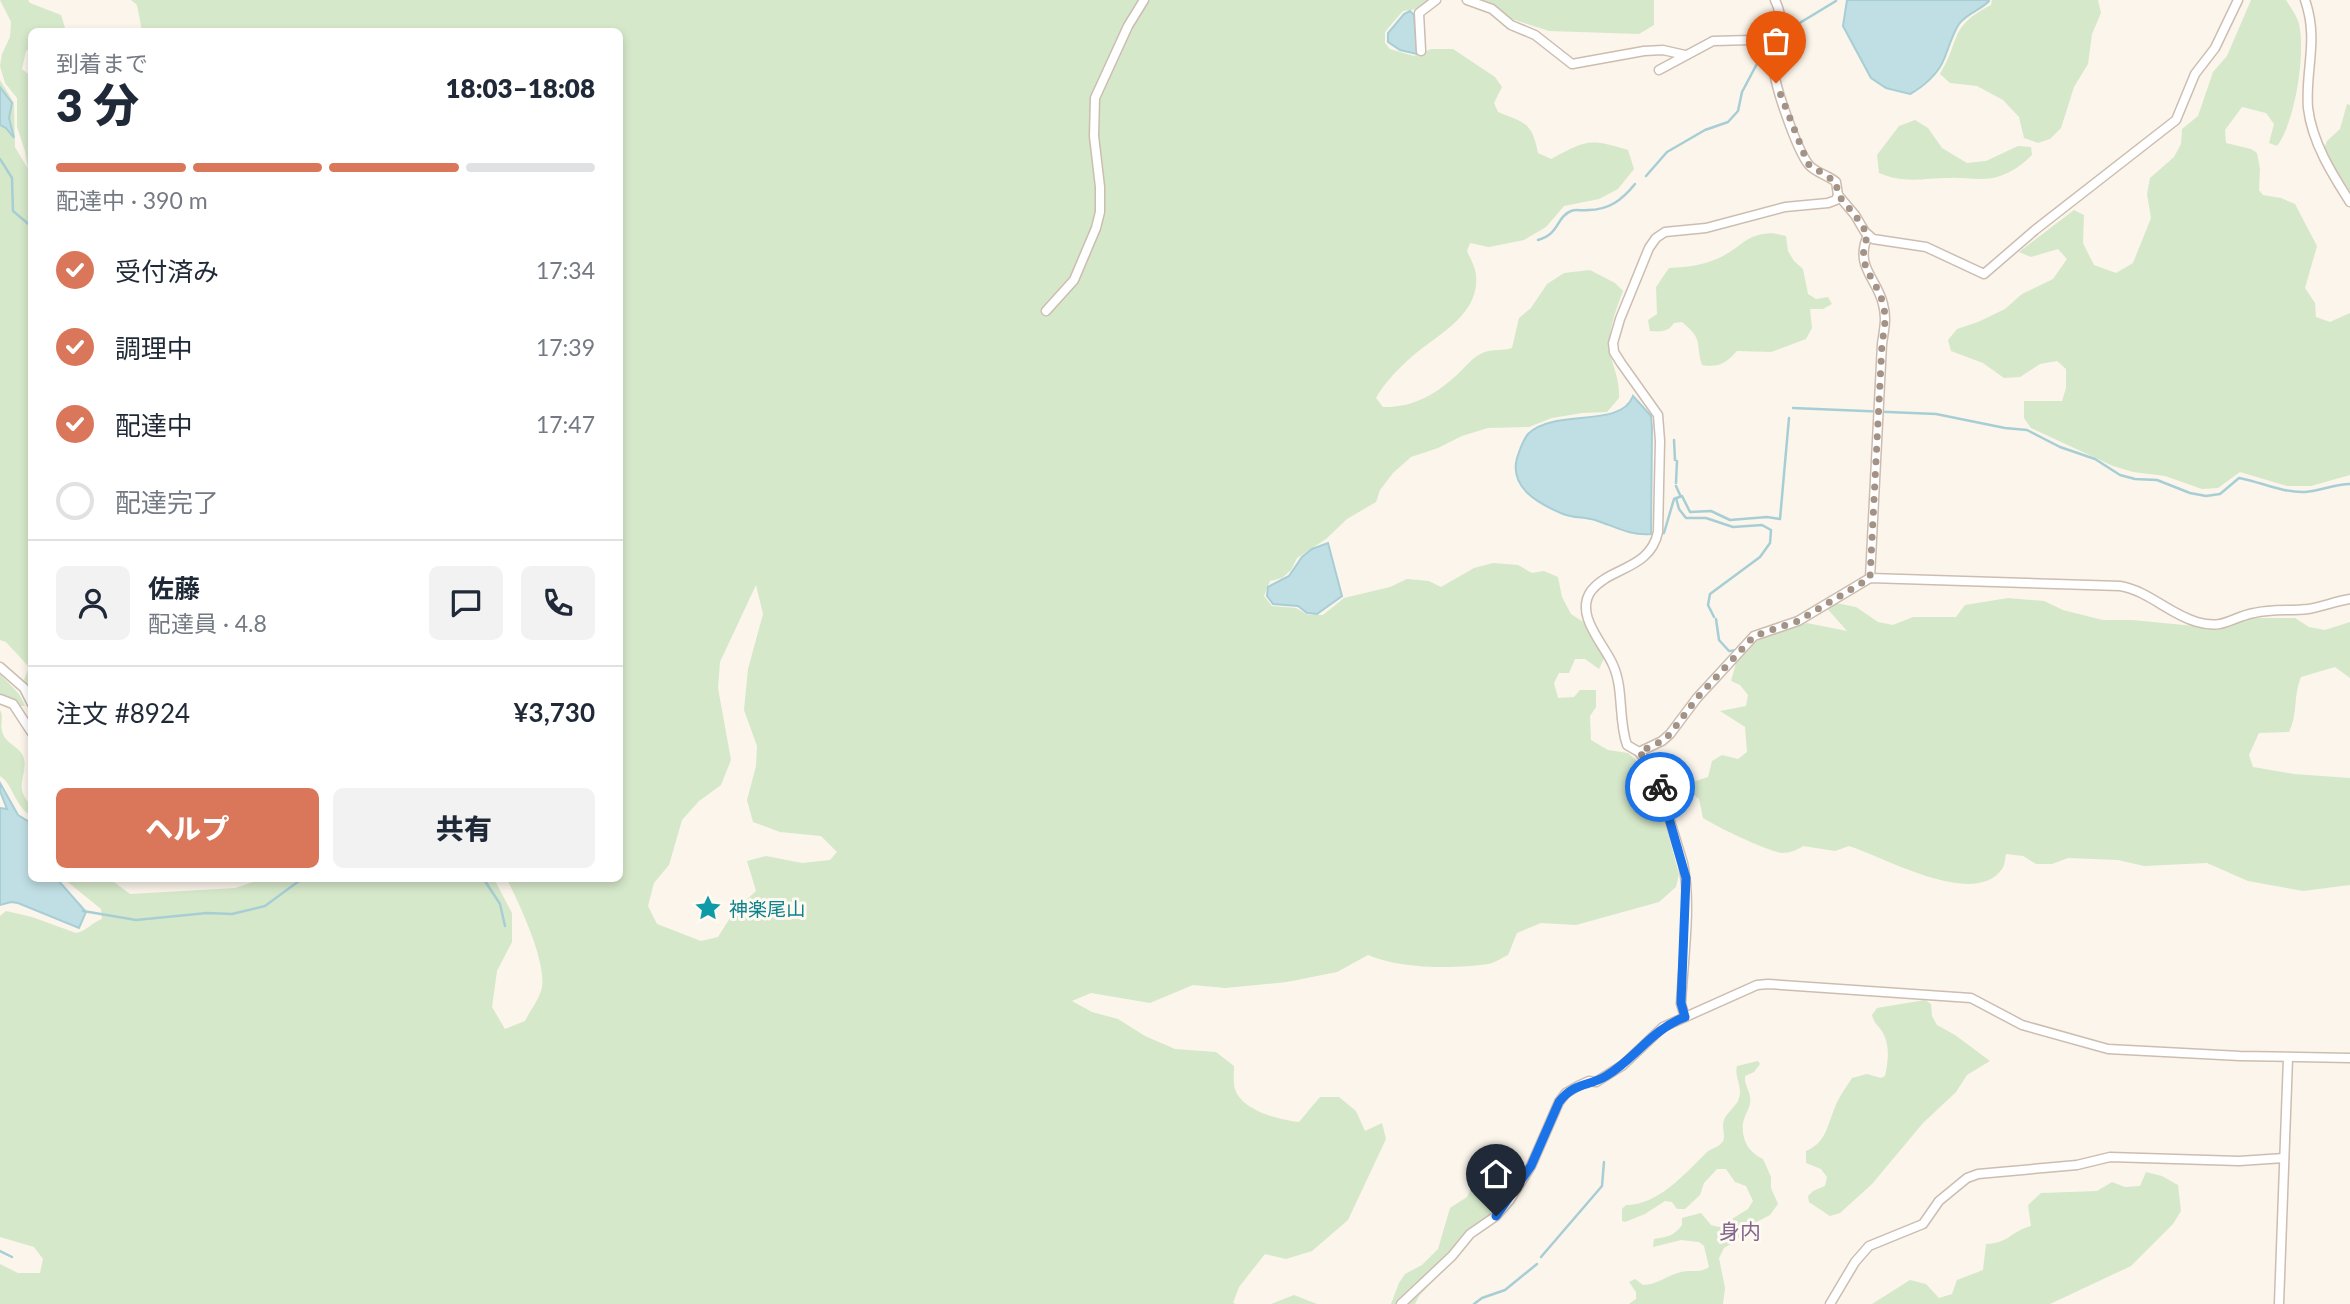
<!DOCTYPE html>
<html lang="ja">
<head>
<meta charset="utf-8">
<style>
  body { margin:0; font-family:Lato,"Noto Sans JP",sans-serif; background:#f2f2f3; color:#1f2937; height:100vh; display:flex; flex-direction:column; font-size:26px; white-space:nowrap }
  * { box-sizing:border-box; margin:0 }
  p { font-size:23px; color:#747a83 }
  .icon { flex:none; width:38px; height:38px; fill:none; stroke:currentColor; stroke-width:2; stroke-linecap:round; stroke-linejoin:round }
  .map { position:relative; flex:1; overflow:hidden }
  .drawer { position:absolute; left:28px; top:28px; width:595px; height:854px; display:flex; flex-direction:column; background:#fff; border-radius:10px; box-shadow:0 4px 10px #0003 }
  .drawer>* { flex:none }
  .pin { position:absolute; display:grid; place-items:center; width:60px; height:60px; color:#fff; margin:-72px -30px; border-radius:50% 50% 50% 0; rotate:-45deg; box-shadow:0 0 7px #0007 }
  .pin .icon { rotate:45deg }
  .courier { position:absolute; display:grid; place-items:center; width:70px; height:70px; margin:-35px; border:5px solid #1a73e8; border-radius:50%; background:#fff; color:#222; box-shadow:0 2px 9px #0007 }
  .headline em { font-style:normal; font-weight:800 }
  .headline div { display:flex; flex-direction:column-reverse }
  .headline { display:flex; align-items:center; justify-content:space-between; height:119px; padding:0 28px }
  h1 { font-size:46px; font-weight:800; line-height:52px }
  .bar { display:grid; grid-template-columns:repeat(4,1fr); gap:10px 7px; align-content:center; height:84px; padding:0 28px }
  .bar i { height:9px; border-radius:5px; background:#e0e1e3 }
  .bar .selected { background:#da775b }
  .bar p { grid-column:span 4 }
  .line { display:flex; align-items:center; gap:18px; padding:0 28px; border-top:2px solid #e0e1e3 }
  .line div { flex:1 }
  .round { display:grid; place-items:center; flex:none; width:74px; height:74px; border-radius:10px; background:#f2f2f3 }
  ol { padding:0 28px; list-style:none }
  li { display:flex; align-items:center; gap:21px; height:77px }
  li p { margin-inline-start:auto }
  li .icon { padding:7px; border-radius:50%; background:#da775b; color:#fff; stroke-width:4 }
  li:last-child { color:#747a83 }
  li i { width:38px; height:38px; border:4px solid #e0e1e3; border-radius:50% }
  .cta { display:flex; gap:14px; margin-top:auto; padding:14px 28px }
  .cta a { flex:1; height:80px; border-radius:10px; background:#da775b; color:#fff; font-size:28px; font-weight:800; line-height:80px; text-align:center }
  .cta a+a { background:#f2f2f3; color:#1f2937 }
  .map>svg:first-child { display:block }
</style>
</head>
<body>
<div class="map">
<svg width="2350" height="1304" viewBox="0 0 2350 1304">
  <rect width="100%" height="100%" fill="#fbf5eb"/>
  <g fill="#d6e8ca" fill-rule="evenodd">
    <path d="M0 0H28L30 3 61 15 65 28 59 31 32 32 31 48 26 51 22 69 32 77 31 690 24 680 29 667 6 642 0 640V80L14 103 15 147 28 169 25 151 17 127V98L5 83 0 66 2 54 10 37 11 22Z"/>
    <path d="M131 0H1430L1418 9 1403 11 1395 20 1385 32V43L1390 49 1414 56 1431 49H1453L1495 77 1502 87 1494 103 1498 112C1526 123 1532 123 1538 153L1551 159C1587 140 1589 138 1628 150L1634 169 1618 189 1599 199 1564 206 1546 227 1524 240 1489 247 1470 243 1467 251C1470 258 1476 268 1476 276 1480 317 1432 337 1407 361 1395 372 1384 384 1376 398L1383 407C1414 408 1438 393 1460 372 1467 365 1475 355 1485 352 1493 349 1503 351 1512 348L1519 318 1531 308 1547 284 1564 273 1590 270 1615 283 1623 291C1616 310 1608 329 1610 350 1612 367 1620 378 1619 398L1607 412 1582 413 1552 418 1529 427 1488 428 1462 436 1438 448 1411 457 1393 473 1380 490 1376 502 1347 519 1326 539 1297 558 1291 570 1282 578 1270 581 1264 596 1272 606 1296 608 1308 615H1323L1344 598 1390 587 1407 579 1429 581 1441 587 1474 568 1493 563 1518 565 1532 573 1544 571 1558 577 1562 597 1571 614 1583 622 1604 658 1599 669 1585 659H1575L1569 673H1559L1554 683 1558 698 1574 697 1580 690H1596V707L1590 716 1591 740 1608 750 1628 753 1647 770 1658 795 1679 874 1676 887 1659 902 1576 925 1541 923 1517 933 1508 955C1501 958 1495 963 1488 964 1454 969 1400 969 1368 955L1337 972 1287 982 1225 988 1193 985 1150 1003 1091 993 1072 1001 1092 1012 1118 1019 1145 1036 1175 1049 1216 1052 1234 1066C1234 1073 1233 1083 1235 1089 1242 1111 1280 1120 1299 1122L1320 1097H1339L1356 1111 1365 1131 1382 1123 1386 1139 1348 1220 1312 1251 1286 1259 1265 1254 1239 1287 1233 1303 1236 1304H0V1264L18 1273H40L43 1259 34 1247 0 1237V916L6 911 32 917 76 933C87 931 92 922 102 919L101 909 64 879H110L130 894 235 888 265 878 494 879 512 913V942L497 971 492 1007 505 1029 525 1021C530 1011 540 998 542 987 546 959 519 904 507 879L620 878V32L142 31 137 5ZM756 585 763 614 748 669 744 710 757 746 756 766 747 800 753 822 780 832 821 836 837 852 830 860 802 863 766 856 747 861 756 891 735 910 718 937 701 941 657 924 648 906 654 883 669 865 682 820 699 801 721 785 731 760 718 688 720 662Z"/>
    <path d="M1480 0H1654V25L1639 34 1549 31 1512 19 1497 8Z"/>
    <path d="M1992 0H2098L2101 13 2092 34 2088 64 2074 87 2061 128 2050 139 2038 143 2024 138 2019 117 2003 100 1977 86 1950 83 1940 74C1961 40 1948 27 1991 5Z"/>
    <path d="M2251 0H2286C2291 8 2297 16 2299 24 2306 53 2295 123 2277 146L2269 143 2274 124 2266 113 2242 107 2225 130 2226 143 2251 149 2257 153 2260 169 2259 190 2263 195 2281 198 2295 204 2317 246 2305 288 2315 303 2316 317 2330 322 2350 313V475L2311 486H2287L2240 472 2218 488 2202 489 2165 476 2133 472 2113 466 2031 428 2024 418V401H2062L2066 388V369L2057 361 2040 364 2020 377 2004 378 1983 363 1951 351 1948 340 1957 329 1978 322 2005 309 2022 294 2053 279 2067 259 2058 249 2031 257 2019 252 2074 210 2084 215 2083 243 2094 265 2116 273 2133 263 2151 218 2147 194 2150 178 2174 157 2181 144 2182 129 2198 116 2213 72 2227 56Z"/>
    <path d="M2347 104 2350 105V195L2324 148 2327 141 2340 129Z"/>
    <path d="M1915 120 1928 128 1942 148 1967 163 1986 161 2018 146 2031 147 2032 155C2023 164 2012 172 2000 176 1983 182 1966 177 1950 178 1923 178 1905 184 1879 173L1877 155 1899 126Z"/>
    <path d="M1772 233 1786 236 1788 251 1794 261 1803 269 1808 294 1816 299 1828 297 1832 304 1823 309H1810L1812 328 1806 339 1771 352 1737 351C1726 363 1719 368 1702 365 1695 342 1704 340 1682 322L1674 323C1668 332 1661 332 1650 331L1648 320 1657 314 1656 287 1669 268C1688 267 1706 265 1723 256 1745 244 1745 235 1772 233Z"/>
    <path d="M2008 598 2044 601 2063 610 2103 620H2132L2215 628 2230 627 2249 618H2295L2309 627 2325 630 2350 622V678L2335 667 2301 677C2293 696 2298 714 2289 732L2259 733 2249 755 2253 767 2294 774 2350 778V885L2303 891 2248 881 2207 863 2144 866 2118 860 2068 858 2052 864H2036L2023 856 2006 854C2005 859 2005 865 2002 869 1974 909 1884 857 1849 846L1835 851 1803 846C1797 850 1790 853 1782 853 1767 851 1717 827 1703 818L1699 799 1689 791 1693 782 1708 777 1712 761 1722 755 1738 759 1747 752 1745 727 1720 711 1746 706 1748 695 1740 685 1731 681 1736 663 1757 641 1786 628 1807 623 1847 631 1824 605 1836 603 1856 607 1878 622 1893 625 1913 617H1956L1965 605Z"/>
    <path d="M0 674 19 694 25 706H19L7 696 0 694Z"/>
    <path d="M0 710C4 717 0 723 2 731 5 744 18 745 23 756 28 767 20 779 22 790 24 800 32 802 31 816 14 805 13 784 0 776Z"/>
    <path d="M1925 1000 1931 1004 1932 1016 1937 1025 1955 1035 1990 1061 1967 1075 1956 1092 1923 1123 1872 1184 1840 1213 1830 1216 1809 1202 1808 1196 1813 1191 1825 1186 1827 1177 1821 1169 1806 1163V1151C1826 1143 1827 1126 1835 1107 1839 1097 1846 1087 1852 1078L1867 1074 1881 1078 1885 1076C1888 1062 1890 1048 1884 1035 1880 1026 1875 1026 1872 1015L1877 1008Z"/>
    <path d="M1758 1061 1760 1064 1754 1072 1745 1076C1744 1086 1752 1093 1750 1103 1749 1110 1744 1116 1743 1123 1741 1140 1749 1153 1763 1159L1771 1177V1188L1778 1204 1770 1215 1747 1227 1736 1241 1724 1248 1719 1258 1725 1288 1723 1304H1629L1636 1299V1292L1629 1282 1635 1279 1643 1285C1656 1285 1668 1275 1681 1272 1692 1269 1699 1274 1709 1267L1704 1246 1699 1242 1681 1240 1653 1247 1654 1239C1667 1237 1674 1236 1682 1225V1218L1701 1213 1711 1225 1719 1227 1748 1209 1753 1201 1746 1186 1735 1182 1726 1169H1717L1704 1183 1700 1195 1685 1209H1677L1672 1202 1665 1201 1645 1214 1625 1222 1622 1221V1209L1626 1205C1658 1205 1684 1175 1706 1153 1711 1148 1719 1148 1723 1141 1726 1135 1721 1127 1724 1120 1727 1112 1737 1106 1739 1098 1743 1087 1734 1077 1737 1066Z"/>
    <path d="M2146 1172 2162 1176 2178 1185 2181 1211 2173 1224 2131 1266 2050 1304H1872L1910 1280 1926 1284 1939 1298 1952 1294 1957 1280 1983 1270 1986 1244C2010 1243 2009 1232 2031 1226L2028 1205 2041 1193 2097 1191 2112 1182 2125 1187 2140 1186Z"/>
    <path d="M1509 1179 1513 1187C1485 1227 1452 1260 1419 1296L1415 1304H1391L1399 1283 1405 1274 1422 1265 1438 1249 1450 1208 1467 1197 1473 1185 1482 1182 1495 1184Z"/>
    <path d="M1294 1295 1317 1304H1271Z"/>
  </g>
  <g fill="#c0dfe4" stroke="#a7ced5" stroke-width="2">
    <path d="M1847 0H1988L1989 1C1981 10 1967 13 1959 24 1952 35 1949 47 1944 59 1939 73 1923 87 1910 94L1886 88 1871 78 1843 26Z"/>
    <path d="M1410 11 1414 15 1417 54 1400 50 1388 42V33L1404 14Z"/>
    <path d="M0 87 12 103 9 118 14 138 6 128 0 125Z"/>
    <path d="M1633 396 1651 416 1652 428 1651 534C1630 536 1614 526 1595 520 1584 517 1573 518 1563 514 1539 504 1509 488 1517 458 1520 450 1522 441 1528 434 1554 408 1621 429 1633 396Z"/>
    <path d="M1328 543 1342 596 1317 614 1307 613 1298 606 1273 604 1267 596 1268 587 1289 576 1302 557 1312 549Z"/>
    <path d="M0 783 18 815 31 823 32 878 57 879 86 912 79 928 18 903 11 902 0 905V808L7 809 0 791Z"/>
  </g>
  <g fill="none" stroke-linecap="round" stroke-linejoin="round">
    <g stroke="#a7ced5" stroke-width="2.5">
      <path d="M1788 30 1836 1"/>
      <path d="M0 159 12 178 13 211 32 227"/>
      <path d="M1646 176 1667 152 1705 130 1728 122 1738 111 1742 92 1768 43 1775 38"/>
      <path d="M1538 240C1560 234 1556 217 1571 211 1576 209 1582 211 1588 210 1609 210 1622 200 1635 184"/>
      <path d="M1793 408 1936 414 2005 428 2027 430 2060 447 2095 459 2120 475 2135 479 2157 480 2190 493 2206 496 2220 494 2239 478C2261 482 2283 493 2305 492 2321 491 2334 484 2350 484"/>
      <path d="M1674 440 1675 460"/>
      <path d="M1676 483 1677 461"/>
      <path d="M1676 486 1680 495"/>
      <path d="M1676 498 1679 509 1686 518H1706L1733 527 1762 525 1771 530 1770 543 1760 557 1710 594 1708 605 1714 617"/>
      <path d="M1661 533H1664L1674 499 1682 496 1690 512 1711 511 1730 520 1767 517 1780 519 1789 418"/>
      <path d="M1716 619 1719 640 1729 651 1738 650"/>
      <path d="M483 878 500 904 505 926"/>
      <path d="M83 911 136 920 207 913 232 914 265 906 303 878"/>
      <path d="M0 1251 12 1257"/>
      <path d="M1541 1257 1602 1186 1604 1162"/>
      <path d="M1474 1304 1482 1298 1505 1290 1537 1264"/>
    </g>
    <g stroke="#cdbdb1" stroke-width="11">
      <g id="street">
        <path d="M1467 0 1492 9 1511 25 1535 35 1572 64 1644 51 1663 50 1685 55"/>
        <path d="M1775 0C1787 26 1778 38 1774 63 1771 79 1798 152 1809 165 1816 173 1828 175 1836 182L1838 195 1855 215 1865 232 1873 239 1926 247 1984 274 2035 230 2176 120 2195 74 2215 48 2238 0"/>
        <path d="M2305 0C2319 40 2305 70 2308 108 2312 142 2332 174 2350 202"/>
        <path d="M1421 51 1419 13 1436 0"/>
        <path d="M1659 70 1713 41 1751 40 1782 31"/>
        <path d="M1868 235C1854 267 1877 278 1883 304 1887 319 1884 329 1882 344L1870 578"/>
        <path d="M1046 311 1074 280 1096 228 1100 212V187L1094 136 1095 98 1128 26 1144 0"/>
        <path d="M0 667 24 688 32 704"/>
        <path d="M0 699 13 704 32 733"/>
        <path d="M1639 752 1662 741 1670 734 1697 698 1754 636 1798 621 1870 578 2120 586C2149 591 2169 614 2197 622 2225 630 2231 617 2254 613 2272 609 2290 611 2308 609 2322 607 2336 601 2350 599"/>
        <path d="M1685 1017 1681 1004C1683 961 1692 904 1683 863L1655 772 1639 752 1627 745C1618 720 1624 689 1613 665 1604 644 1574 615 1591 591 1609 567 1650 570 1658 532L1660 441 1658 415 1621 363 1614 352 1613 343 1620 319 1649 248 1656 238 1665 232 1706 228 1785 207 1828 203 1836 200 1838 195"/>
        <path d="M1401 1304 1452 1256 1470 1234 1496 1216 1509 1201 1531 1166 1559 1102 1566 1093 1578 1086 1589 1081 1596 1082 1623 1065 1663 1027 1757 985 1768 984 1971 998 2022 1025 2108 1049 2240 1056 2350 1058"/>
        <path d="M1830 1304 1855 1262 1869 1246 1923 1224 1939 1201 1967 1178 1978 1174 2077 1165 2110 1157 2239 1161 2284 1158"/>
        <path d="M2279 1304 2288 1058"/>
      </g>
    </g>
    <use href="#street" stroke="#fff" stroke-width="8"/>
  </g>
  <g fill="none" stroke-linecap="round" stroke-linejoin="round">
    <path stroke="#a39286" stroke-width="7" stroke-dasharray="0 12.6" d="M1660 787 1652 766 1639 752 1662 741 1670 734 1697 698 1754 636 1798 621 1870 578 1882 344C1884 329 1887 319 1883 304 1877 278 1854 267 1868 235L1855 215 1838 195 1836 182 1808 164 1776 83"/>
    <path stroke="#1a73e8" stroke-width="9" d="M1496 1216 1531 1166 1559 1102C1574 1082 1588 1087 1606 1076 1636 1058 1651 1030 1685 1017L1681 1003 1686 878 1660 787"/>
  </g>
  <defs>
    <g id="sight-bare" transform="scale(2.1)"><path d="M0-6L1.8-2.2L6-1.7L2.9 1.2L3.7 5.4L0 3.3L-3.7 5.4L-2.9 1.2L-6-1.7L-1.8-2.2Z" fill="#0f9aa8" stroke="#fef9f1" stroke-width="2.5" paint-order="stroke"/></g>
  </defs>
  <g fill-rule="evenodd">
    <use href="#sight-bare" x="708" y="908"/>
  </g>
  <g text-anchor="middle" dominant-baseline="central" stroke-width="6" stroke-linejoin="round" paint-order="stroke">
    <g font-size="19" fill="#0d838f" stroke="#fef9f1" text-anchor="start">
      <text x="729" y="908">神楽尾山</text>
    </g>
    <g font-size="21" fill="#82678f" stroke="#fef9f1">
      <text x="1740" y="1230">身内</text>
    </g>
  </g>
</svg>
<div class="pin" style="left:1776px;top:83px;background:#ea580c"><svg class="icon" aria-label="bag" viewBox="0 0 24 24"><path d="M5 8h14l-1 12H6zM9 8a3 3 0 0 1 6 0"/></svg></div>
<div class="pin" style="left:1496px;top:1216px;background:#1f2937"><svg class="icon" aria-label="home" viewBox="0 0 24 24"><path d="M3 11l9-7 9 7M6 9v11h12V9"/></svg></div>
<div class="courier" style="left:1660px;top:787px"><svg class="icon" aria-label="bike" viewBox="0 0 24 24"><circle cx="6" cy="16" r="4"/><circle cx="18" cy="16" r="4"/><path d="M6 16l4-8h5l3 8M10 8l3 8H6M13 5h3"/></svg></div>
<section class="drawer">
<div class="headline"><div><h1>3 分</h1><p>到着まで</p></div><em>18:03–18:08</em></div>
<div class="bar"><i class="selected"></i><i class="selected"></i><i class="selected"></i><i></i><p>配達中 · 390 m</p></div>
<ol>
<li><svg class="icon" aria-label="check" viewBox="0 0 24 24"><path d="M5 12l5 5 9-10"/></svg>受付済み<p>17:34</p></li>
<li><svg class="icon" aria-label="check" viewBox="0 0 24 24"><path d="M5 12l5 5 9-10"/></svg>調理中<p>17:39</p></li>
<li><svg class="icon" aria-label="check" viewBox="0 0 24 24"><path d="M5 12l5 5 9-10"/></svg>配達中<p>17:47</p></li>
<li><i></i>配達完了</li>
</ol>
<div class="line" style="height:126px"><a class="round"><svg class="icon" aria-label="person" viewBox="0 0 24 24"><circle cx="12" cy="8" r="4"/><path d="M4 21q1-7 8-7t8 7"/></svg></a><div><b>佐藤</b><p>配達員 · 4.8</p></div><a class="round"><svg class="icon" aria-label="chat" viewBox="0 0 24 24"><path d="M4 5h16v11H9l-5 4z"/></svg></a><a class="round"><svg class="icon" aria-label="phone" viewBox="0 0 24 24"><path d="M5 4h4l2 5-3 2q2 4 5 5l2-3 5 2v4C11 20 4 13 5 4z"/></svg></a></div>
<div class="line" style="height:91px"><div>注文 #8924</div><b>¥3,730</b></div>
<div class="cta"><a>ヘルプ</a><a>共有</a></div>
</section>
</div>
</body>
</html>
